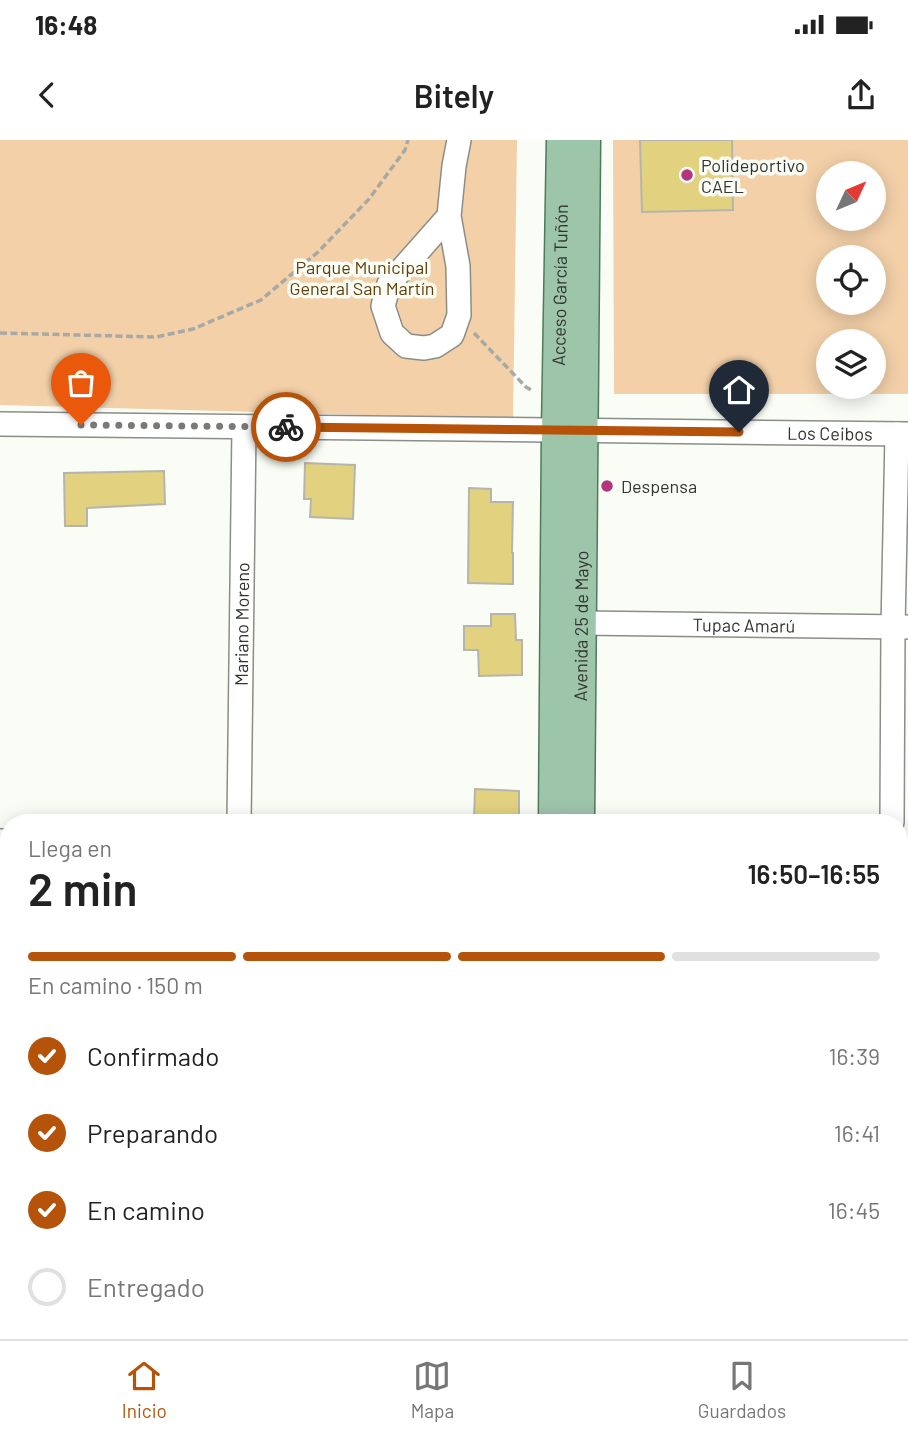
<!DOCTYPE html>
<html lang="es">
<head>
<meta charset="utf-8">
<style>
  body { margin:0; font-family:Barlow,sans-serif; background:#f6f6f6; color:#222; height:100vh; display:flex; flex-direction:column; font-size:26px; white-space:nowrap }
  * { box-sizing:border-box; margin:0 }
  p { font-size:23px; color:#767676 }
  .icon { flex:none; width:38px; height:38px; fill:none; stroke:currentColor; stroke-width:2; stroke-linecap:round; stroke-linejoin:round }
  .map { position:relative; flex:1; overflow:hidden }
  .drawer { position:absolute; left:0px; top:674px; width:908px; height:527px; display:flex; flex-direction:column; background:#fff; border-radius:28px 28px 0 0; box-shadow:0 4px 18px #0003 }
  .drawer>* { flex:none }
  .needle { width:46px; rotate:46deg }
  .controls { position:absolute; left:816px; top:21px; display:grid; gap:14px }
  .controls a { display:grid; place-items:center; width:70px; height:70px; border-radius:50%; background:#fff; box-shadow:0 4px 18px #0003; font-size:35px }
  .pin { position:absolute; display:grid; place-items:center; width:60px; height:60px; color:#fff; margin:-72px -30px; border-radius:50% 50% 50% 0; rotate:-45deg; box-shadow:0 0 7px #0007 }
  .pin .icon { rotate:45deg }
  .courier { position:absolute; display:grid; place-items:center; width:70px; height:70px; margin:-35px; border:5px solid #b45309; border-radius:50%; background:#fff; color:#222; box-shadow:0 2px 9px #0007 }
  .summary em { font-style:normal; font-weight:600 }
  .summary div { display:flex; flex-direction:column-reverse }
  .summary { display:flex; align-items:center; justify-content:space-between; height:119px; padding:0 28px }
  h1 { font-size:46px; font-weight:600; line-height:52px }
  .bar { display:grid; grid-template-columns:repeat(4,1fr); gap:10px 7px; align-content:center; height:84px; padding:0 28px }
  .bar i { height:9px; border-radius:5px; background:#e0e0e0 }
  .bar .selected { background:#b45309 }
  .bar p { grid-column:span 4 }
  ol { padding:0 28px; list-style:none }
  li { display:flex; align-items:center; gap:21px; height:77px }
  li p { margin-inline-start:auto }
  li .icon { padding:7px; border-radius:50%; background:#b45309; color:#fff; stroke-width:4 }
  li:last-child { color:#767676 }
  li i { width:38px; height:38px; border:4px solid #e0e0e0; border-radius:50% }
  .status { display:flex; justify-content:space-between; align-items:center; height:49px; padding:0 35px; background:#fff; direction:ltr }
  .status svg { height:19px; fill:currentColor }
  header { display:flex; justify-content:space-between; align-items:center; height:91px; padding:0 28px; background:#fff; font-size:32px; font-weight:600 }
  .tabs { display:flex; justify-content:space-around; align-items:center; height:98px; border-top:2px solid #e0e0e0; background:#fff; font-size:19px; color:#767676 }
  .tabs a { display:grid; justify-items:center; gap:4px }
  .tabs .selected { color:#b45309 }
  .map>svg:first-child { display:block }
</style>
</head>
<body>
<div class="status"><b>16:48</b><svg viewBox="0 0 49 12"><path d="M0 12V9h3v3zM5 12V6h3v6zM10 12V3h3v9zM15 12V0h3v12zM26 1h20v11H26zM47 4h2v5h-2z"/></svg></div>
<header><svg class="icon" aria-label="back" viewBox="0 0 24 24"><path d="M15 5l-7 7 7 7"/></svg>Bitely<svg class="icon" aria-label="share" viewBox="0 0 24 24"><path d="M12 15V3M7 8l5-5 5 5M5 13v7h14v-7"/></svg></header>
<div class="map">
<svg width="908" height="1199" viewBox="0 0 908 1199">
  <rect width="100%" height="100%" fill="#fafdf5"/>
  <g fill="#f3d0a8" fill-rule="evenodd">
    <path d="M0 0H517L513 279 0 265Z"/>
    <path d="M613 0H908V254H614ZM828 33H873V79H828ZM828 117H873V163H828ZM828 201H873V247H828Z"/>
  </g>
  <g fill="#e2d17e" stroke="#b6b5ad" stroke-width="2">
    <path d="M640 0H732L733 70 642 72Z"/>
    <path d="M305 323 355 325 353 379 310 377 311 359H304Z"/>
    <path d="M164 331 165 364 87 368V386H65L64 333Z"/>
    <path d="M469 348 491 349V362H513L512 413H513V444L468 443Z"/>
    <path d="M491 474H515L516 500H522V535L479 536 478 510H464V486H491Z"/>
    <path d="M475 649 519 651V680L474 679Z"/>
  </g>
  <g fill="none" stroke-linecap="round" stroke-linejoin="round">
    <g stroke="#8b8e87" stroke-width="26">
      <g id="minor">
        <path d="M449 76 389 144 383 166 392 193 406 206 424 208 435 206 452 195 459 175 458 126 449 76 454 26 459 0"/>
        <path id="s1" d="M0 284 908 294"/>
        <path id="s2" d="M581 483 906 487"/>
        <path id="s3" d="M239 682 244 287"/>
        <path d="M892 682 893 487 897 294"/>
        <path d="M0 701H9"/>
        <path d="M900 732 908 733"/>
        <path d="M900 893H908"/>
        <path d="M0 1120H9"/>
        <path d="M240 1199V1192"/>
        <path d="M850 1199 861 1193 908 1192"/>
      </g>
    </g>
    <g stroke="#4e7a5b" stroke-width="33">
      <g id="major">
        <path id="s4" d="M554 682 557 291 562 0"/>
        <path id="s5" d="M579 682 585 0"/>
        <path d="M551 1199V1192"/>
        <path d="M574 1199V1192"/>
      </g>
    </g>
    <g stroke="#a7a9a4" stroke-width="3.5" stroke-dasharray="7 3.5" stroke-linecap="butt">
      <path d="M0 193 156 197 193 189 261 160 318 112 369 59 405 10 408 0"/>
      <path d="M474 193 526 247 533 251"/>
    </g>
    <use href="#minor" stroke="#fff" stroke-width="23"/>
    <use href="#major" stroke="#9dc5aa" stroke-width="30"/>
  </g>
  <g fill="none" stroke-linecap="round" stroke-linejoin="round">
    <path stroke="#797a76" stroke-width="7" stroke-dasharray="0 12.6" d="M81 285 286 287"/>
    <path stroke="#b45309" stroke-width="9" d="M286 287 739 292"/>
  </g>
  <g fill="#b53480" stroke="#fafdf5" stroke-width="2.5">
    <circle cx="687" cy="35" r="7"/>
    <circle cx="607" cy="346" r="7"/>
  </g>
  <g text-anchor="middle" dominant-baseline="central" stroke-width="7" stroke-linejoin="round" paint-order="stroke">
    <g font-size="18" fill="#333431" stroke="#fafdf5" text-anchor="start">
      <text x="701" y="25">Polideportivo<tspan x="701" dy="21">CAEL</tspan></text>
      <text x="621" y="346">Despensa</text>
    </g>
    <g font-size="18" fill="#613e07" stroke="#fafdf5">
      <text x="362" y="127">Parque Municipal<tspan x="362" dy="21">General San Martín</tspan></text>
    </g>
    <g font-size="18" fill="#333431" stroke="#fafdf5">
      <text stroke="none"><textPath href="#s4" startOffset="537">Acceso García Tuñón</textPath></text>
      <text stroke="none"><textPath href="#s1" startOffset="830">Los Ceibos</textPath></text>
      <text stroke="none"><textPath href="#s3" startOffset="198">Mariano Moreno</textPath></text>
      <text stroke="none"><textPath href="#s2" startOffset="163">Tupac Amarú</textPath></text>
      <text stroke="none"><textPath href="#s5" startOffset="196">Avenida 25 de Mayo</textPath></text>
    </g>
  </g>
</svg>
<div class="controls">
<a><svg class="needle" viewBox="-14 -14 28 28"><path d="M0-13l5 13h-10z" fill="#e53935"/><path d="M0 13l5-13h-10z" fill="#767676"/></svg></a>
<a><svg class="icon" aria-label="locate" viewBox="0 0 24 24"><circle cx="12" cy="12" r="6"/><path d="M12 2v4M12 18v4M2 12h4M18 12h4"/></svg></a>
<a><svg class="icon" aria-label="layers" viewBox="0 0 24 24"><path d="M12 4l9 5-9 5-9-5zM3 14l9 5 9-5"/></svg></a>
</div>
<div class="pin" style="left:81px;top:285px;background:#ea580c"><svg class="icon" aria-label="bag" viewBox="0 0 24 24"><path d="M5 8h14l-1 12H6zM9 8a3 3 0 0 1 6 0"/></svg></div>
<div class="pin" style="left:739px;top:292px;background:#1f2937"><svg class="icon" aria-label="home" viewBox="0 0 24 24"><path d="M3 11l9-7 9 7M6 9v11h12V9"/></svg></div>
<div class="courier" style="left:286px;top:287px"><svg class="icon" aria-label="bike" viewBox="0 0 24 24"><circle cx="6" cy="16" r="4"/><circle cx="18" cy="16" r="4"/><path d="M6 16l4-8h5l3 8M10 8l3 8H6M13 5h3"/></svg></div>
<section class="drawer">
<div class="summary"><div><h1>2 min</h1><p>Llega en</p></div><em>16:50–16:55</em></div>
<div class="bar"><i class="selected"></i><i class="selected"></i><i class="selected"></i><i></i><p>En camino · 150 m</p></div>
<ol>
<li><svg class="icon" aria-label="check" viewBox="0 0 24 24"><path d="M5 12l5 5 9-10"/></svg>Confirmado<p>16:39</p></li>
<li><svg class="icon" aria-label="check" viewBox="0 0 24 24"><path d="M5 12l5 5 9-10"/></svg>Preparando<p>16:41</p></li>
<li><svg class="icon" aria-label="check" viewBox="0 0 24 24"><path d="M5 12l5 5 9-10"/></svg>En camino<p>16:45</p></li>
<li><i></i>Entregado</li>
</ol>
</section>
</div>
<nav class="tabs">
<a class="selected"><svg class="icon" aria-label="home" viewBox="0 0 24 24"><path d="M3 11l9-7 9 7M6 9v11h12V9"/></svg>Inicio</a>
<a><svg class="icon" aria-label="map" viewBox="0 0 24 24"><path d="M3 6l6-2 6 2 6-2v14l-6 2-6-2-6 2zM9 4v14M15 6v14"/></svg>Mapa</a>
<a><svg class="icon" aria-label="saved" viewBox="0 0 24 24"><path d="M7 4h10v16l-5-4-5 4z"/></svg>Guardados</a>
</nav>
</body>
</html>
